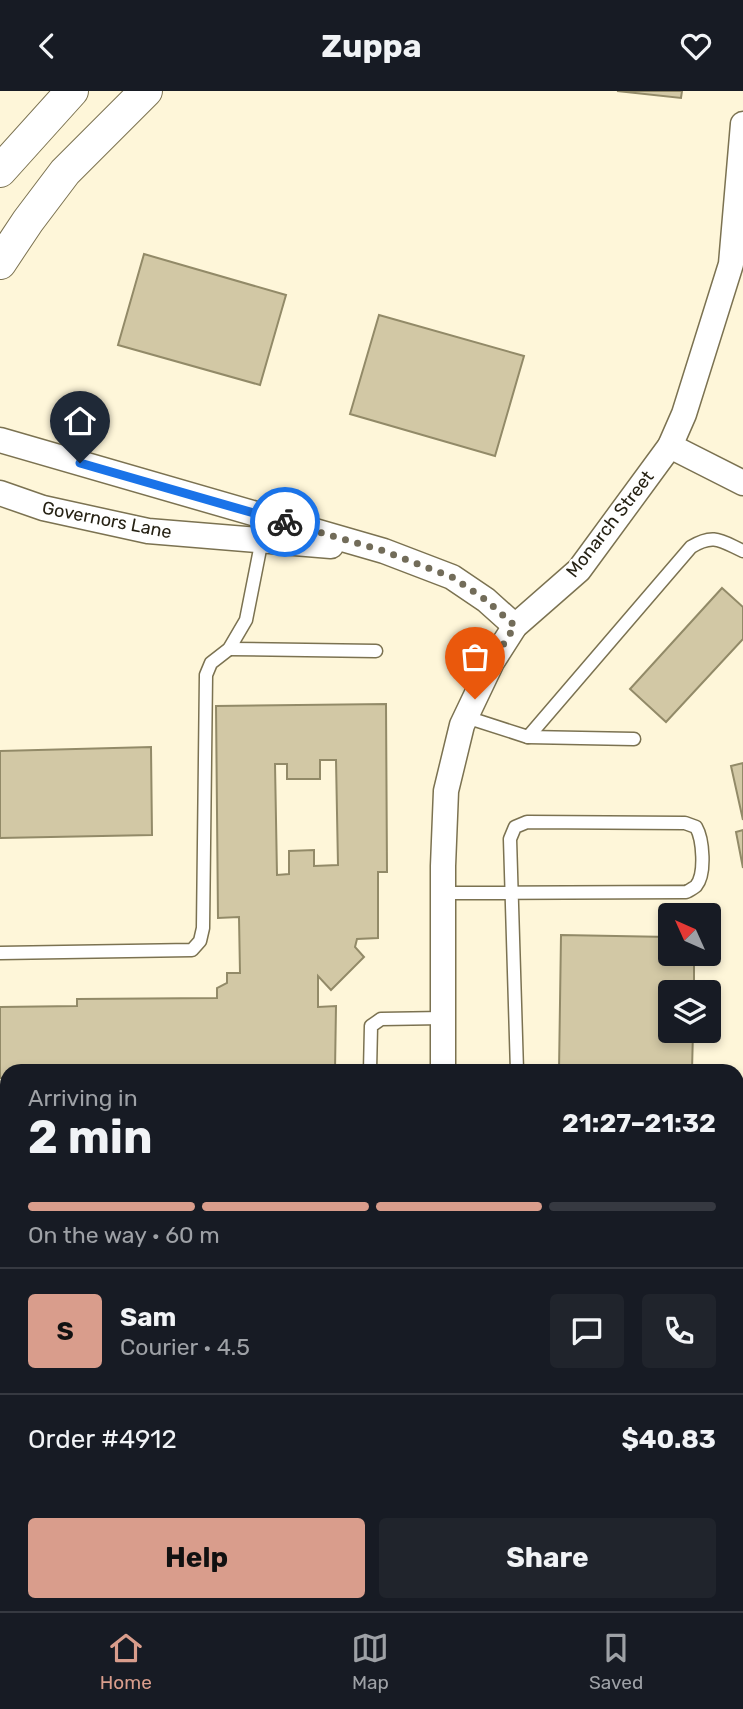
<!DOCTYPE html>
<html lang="en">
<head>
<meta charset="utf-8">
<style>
  body { margin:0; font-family:Rubik,sans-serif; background:#20242c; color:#f1f3f6; height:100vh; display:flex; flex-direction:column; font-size:26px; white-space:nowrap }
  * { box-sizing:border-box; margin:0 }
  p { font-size:23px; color:#9ea1a6 }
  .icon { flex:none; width:38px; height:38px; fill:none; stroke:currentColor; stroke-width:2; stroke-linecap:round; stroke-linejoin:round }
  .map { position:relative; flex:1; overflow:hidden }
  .drawer { position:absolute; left:0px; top:973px; width:744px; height:548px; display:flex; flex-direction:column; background:#171b24; border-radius:21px 21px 0 0; box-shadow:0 4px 10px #0003 }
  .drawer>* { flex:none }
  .needle { width:46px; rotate:315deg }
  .buttons { position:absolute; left:658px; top:812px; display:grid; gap:14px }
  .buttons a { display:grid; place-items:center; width:63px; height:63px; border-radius:7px; background:#171b24; box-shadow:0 4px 10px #0003; font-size:35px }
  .pin { position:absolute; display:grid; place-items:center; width:60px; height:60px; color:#fff; margin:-72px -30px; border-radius:50% 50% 50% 0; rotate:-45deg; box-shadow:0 0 7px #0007 }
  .pin .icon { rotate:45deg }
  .courier { position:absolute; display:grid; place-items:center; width:70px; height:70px; margin:-35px; border:5px solid #1a73e8; border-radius:50%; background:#fff; color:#222; box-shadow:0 2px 9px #0007 }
  .summary em { font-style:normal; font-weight:700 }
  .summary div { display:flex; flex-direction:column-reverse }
  .summary { display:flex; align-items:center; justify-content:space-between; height:119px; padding:0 28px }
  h1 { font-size:46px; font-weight:700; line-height:52px }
  .bar { display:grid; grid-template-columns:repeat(4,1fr); gap:10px 7px; align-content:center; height:84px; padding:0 28px }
  .bar i { height:9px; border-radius:5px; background:#363941 }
  .bar .current { background:#d99d8c }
  .bar p { grid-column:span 4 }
  .line { display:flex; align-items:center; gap:18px; padding:0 28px; border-top:2px solid #363941 }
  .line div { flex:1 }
  .round { display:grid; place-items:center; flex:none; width:74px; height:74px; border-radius:7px; background:#20242c }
  .button { display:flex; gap:14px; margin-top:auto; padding:14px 28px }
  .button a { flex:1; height:80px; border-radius:7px; background:#d99d8c; color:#111; font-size:28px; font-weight:700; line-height:80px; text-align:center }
  .button a+a { background:#20242c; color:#f1f3f6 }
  header { display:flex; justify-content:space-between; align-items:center; height:91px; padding:0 28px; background:#171b24; font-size:32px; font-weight:700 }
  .tabs { display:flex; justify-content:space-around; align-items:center; height:98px; border-top:2px solid #363941; background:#171b24; font-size:19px; color:#9ea1a6 }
  .tabs a { display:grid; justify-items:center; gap:4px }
  .tabs .current { color:#d99d8c }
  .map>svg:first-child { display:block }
</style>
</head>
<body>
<header><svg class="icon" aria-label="back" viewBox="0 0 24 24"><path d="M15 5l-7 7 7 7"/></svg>Zuppa<svg class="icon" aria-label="heart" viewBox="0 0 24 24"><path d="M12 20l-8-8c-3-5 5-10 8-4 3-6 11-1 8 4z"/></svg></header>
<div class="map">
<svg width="743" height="1520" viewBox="0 0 743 1520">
  <rect width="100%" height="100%" fill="#fef6d9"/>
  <path fill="#98f7bf" d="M737 1183H743V1407L737 1408Z"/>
  <g fill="#d2c8a5" stroke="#928a68" stroke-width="2" fill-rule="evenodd">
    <path d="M617 0H682L681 7Z"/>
    <path d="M144 163 286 204 260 294 118 254Z"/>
    <path d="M379 224 524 265 495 365 350 323Z"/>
    <path d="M722 497 743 516V548L666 631 630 598Z"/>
    <path d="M386 613 387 781H378V847L357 848 355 856 364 866 331 899 318 885V916L336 915 335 980H168V976H105V980H7V987H0V916L77 915V908L217 907V897L227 892V882H240L239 826 218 827 216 615ZM320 669H336L338 774 314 775V759L289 760V783L277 784 275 673H287V688H320Z"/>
    <path d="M151 656 152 744 0 747V660Z"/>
    <path d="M743 672V729L731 675Z"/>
    <path d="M743 739V777L736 741Z"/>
    <path d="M561 844 670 846V863H694V901H670V940H693L692 980H559Z"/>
    <path d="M737 1510 743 1511V1520H642V1514H737Z"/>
  </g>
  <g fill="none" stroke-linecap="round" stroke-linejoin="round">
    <g stroke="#7b7251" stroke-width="15">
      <g id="service">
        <path d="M229 558 376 560"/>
        <path d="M466 626 528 646 691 456C714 442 721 450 743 460"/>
        <path d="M528 646 634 648"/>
        <path d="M443 802 686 801C687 801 695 796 696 795 706 783 703 748 696 736L685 732 527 731 515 736 510 748 517 980"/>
        <path d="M0 862 192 859 200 850 203 837 206 584 211 572 229 558 246 529 262 448"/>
        <path d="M370 980 371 935 381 928 443 927"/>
        <path d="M0 1075 7 1076"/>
      </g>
    </g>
    <g stroke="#7b7251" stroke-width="27">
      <g id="minor">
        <path d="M0 349 384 460 452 486 486 509 515 535"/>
        <path d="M670 355 743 392"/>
        <path d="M0 402 43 417 148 440 331 455"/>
        <path d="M443 980V775L446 700 462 634 492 571 515 535 579 479 670 355 684 323 731 173 743 33"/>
        <path d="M0 1160 7 1161"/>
        <path d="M0 1209 7 1210"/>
        <path d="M80 1514 83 1520"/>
        <path d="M451 1514 456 1520"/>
      </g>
    </g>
    <g stroke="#7b7251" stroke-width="34">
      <g id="tertiary">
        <path d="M0 80 72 0"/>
        <path d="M0 172 28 130 65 81 146 0"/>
      </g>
    </g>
    <g stroke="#b8b199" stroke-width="4.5" stroke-dasharray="2 5" stroke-linecap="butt">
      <path d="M737 1183H743"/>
      <path d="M737 1408 743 1407"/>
    </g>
    <use href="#service" stroke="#fff" stroke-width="12"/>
    <use href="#minor" stroke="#fff" stroke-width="24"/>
    <use href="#tertiary" stroke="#fff" stroke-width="32"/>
  </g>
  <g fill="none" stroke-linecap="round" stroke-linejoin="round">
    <path stroke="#726c59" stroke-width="7" stroke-dasharray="0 12.6" d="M285 431 384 460 452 486 486 509 515 535 492 571 475 608"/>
    <path stroke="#1a73e8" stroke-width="9" d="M80 372 285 431"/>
  </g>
  <g text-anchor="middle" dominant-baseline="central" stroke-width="5" stroke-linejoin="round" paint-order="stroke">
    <g font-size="18" fill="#262214" stroke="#fff">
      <text transform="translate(107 429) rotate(11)">Governors Lane</text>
      <text transform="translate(610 433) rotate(-52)">Monarch Street</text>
    </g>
  </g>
</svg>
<div class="buttons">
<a><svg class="needle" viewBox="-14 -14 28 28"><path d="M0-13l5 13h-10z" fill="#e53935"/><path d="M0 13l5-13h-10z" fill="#9ea1a6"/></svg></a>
<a><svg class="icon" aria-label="layers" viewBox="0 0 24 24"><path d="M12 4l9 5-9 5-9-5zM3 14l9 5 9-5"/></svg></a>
</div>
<div class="pin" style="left:475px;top:608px;background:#ea580c"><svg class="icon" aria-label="bag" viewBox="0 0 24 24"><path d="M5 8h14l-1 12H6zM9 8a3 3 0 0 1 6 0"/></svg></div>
<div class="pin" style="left:80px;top:372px;background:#1f2937"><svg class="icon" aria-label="home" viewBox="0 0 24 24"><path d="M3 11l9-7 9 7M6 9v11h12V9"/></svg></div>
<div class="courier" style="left:285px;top:431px"><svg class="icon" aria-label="bike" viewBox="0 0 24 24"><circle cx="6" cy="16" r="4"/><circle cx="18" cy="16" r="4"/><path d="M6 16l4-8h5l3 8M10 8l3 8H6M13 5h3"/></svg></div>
<section class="drawer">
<div class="summary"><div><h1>2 min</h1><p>Arriving in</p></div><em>21:27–21:32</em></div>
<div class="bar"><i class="current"></i><i class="current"></i><i class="current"></i><i></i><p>On the way · 60 m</p></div>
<div class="line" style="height:126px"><b class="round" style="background:#d99d8c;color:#111">S</b><div><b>Sam</b><p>Courier · 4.5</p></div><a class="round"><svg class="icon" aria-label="chat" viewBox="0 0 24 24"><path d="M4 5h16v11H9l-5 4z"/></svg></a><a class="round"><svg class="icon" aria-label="phone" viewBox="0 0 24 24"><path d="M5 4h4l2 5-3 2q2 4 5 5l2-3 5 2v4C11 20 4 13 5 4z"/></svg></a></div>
<div class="line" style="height:91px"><div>Order #4912</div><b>$40.83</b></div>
<div class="button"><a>Help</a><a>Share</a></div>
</section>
</div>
<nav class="tabs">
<a class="current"><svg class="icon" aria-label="home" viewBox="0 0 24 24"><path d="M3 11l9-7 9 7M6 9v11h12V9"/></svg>Home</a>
<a><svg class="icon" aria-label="map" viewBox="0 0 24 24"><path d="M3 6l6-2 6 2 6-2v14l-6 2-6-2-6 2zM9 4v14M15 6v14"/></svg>Map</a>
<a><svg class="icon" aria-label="saved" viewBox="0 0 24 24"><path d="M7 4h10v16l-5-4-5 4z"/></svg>Saved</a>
</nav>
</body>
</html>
